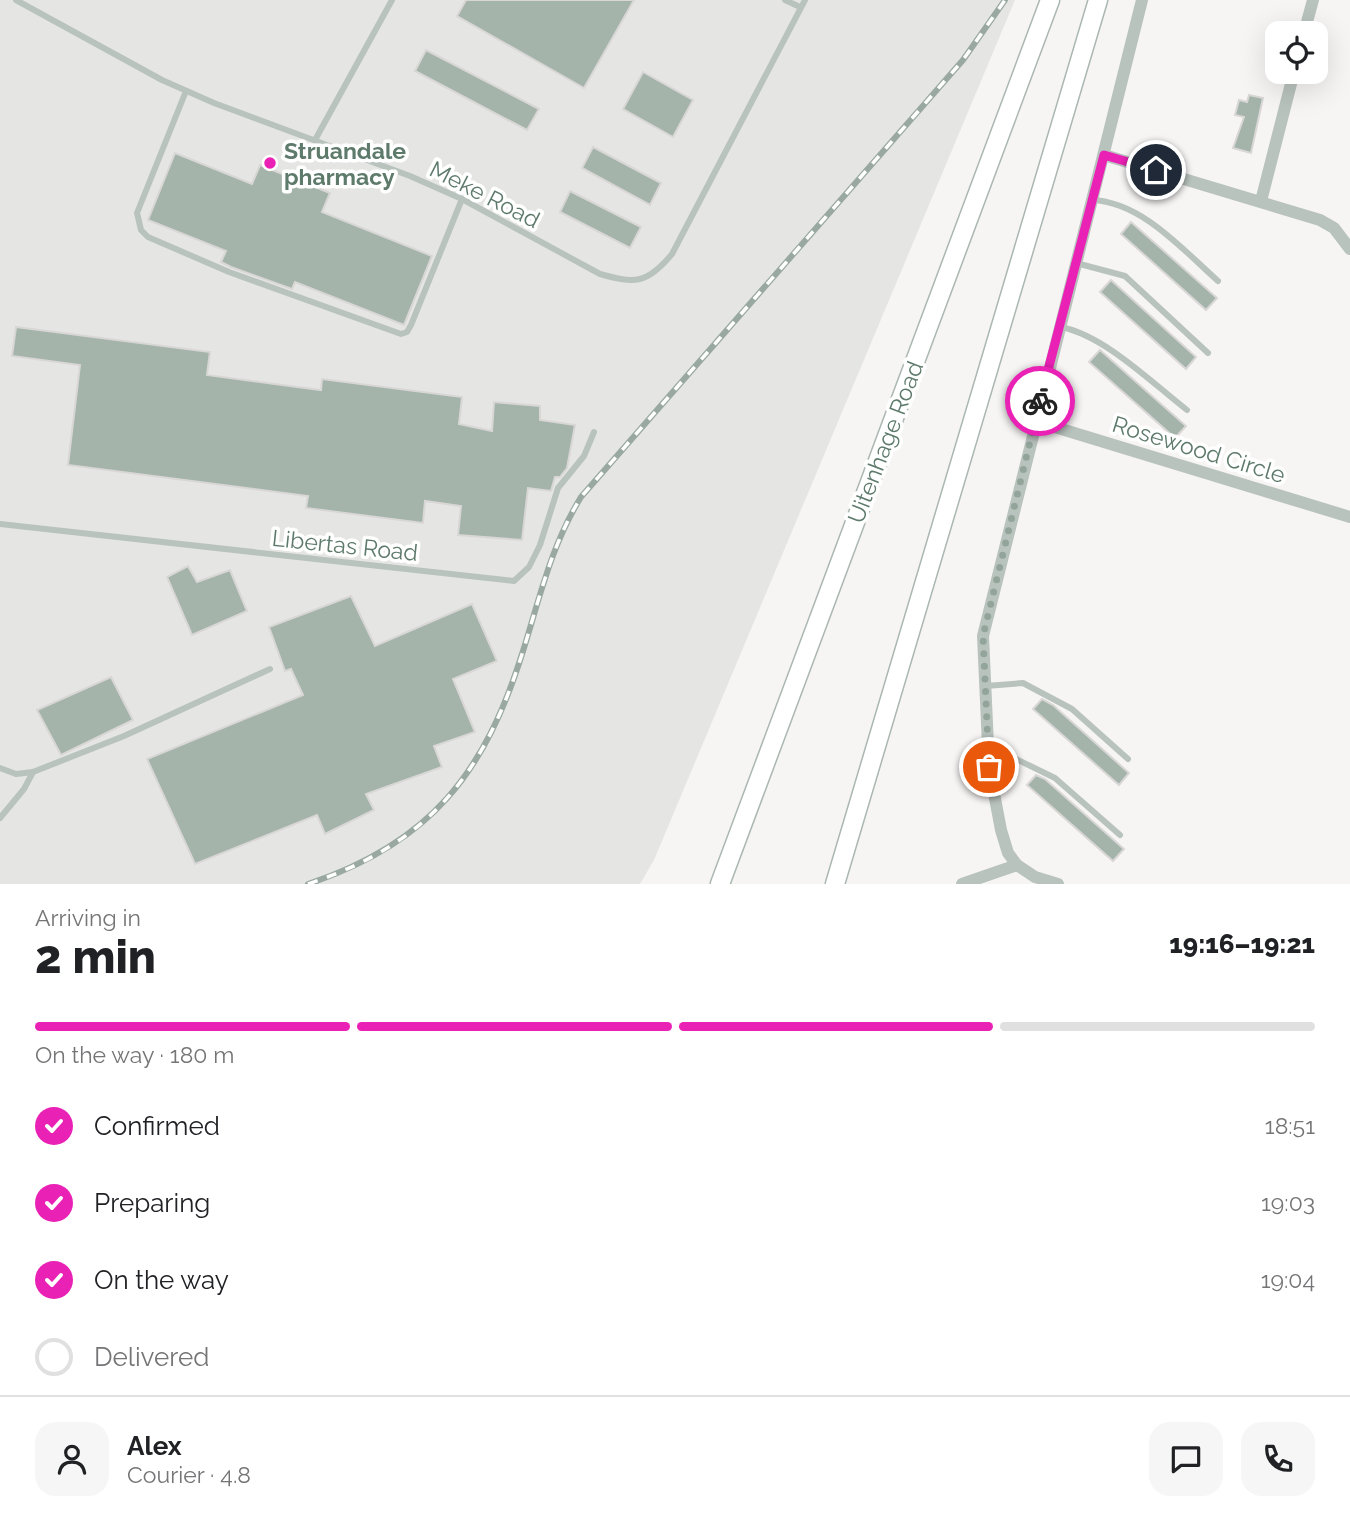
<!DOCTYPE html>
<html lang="en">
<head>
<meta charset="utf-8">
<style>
  body { margin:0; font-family:Raleway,sans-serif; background:#f6f6f6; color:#202124; height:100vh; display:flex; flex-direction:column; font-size:26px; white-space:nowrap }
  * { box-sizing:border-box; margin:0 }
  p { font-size:23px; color:#757577 }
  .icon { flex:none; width:38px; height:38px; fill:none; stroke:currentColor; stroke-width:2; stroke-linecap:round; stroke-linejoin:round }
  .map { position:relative; height:884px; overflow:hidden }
  .details { display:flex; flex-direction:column; background:#fff; flex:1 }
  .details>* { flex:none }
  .tools { position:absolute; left:1265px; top:21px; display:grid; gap:14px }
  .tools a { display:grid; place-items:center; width:63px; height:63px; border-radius:14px; background:#fff; box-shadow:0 7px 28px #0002; font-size:35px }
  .pin { position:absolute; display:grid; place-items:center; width:60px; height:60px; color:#fff; margin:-30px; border:4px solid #fff; border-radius:50%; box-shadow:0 2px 7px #0007 }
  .courier { position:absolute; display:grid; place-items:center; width:70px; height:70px; margin:-35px; border:5px solid #ea21b5; border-radius:50%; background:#fff; color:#222; box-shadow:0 2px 9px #0007 }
  .overview em { font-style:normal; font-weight:800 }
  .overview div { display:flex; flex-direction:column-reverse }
  .overview { display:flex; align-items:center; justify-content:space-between; height:119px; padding:0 35px }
  h1 { font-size:46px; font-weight:800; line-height:52px }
  .bar { display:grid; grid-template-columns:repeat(4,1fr); gap:10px 7px; align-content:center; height:84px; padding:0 35px }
  .bar i { height:9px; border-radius:5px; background:#e0e0e0 }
  .bar .on { background:#ea21b5 }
  .bar p { grid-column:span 4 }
  .line { display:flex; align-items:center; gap:18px; padding:0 35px; border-top:2px solid #e0e0e0 }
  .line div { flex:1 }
  .round { display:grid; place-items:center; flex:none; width:74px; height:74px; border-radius:21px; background:#f6f6f6 }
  ol { padding:0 35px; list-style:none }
  li { display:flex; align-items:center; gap:21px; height:77px }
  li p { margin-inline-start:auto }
  li .icon { padding:7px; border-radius:50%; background:#ea21b5; color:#fff; stroke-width:4 }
  li:last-child { color:#757577 }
  li i { width:38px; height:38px; border:4px solid #e0e0e0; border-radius:50% }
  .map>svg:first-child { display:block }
</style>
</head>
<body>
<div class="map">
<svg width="1350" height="884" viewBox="0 0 1350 884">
  <rect width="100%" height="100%" fill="#f7f4f4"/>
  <path fill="#e5e5e3" d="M0 0H1015L654 860 640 884H0Z"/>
  <g fill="#a4b4ab" stroke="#d9d7d6" stroke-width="2">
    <path d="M466 0H634L584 88 457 16Z"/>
    <path d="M426 50 539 109 527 130 415 71Z"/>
    <path d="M643 72 693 100 673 137 623 109Z"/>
    <path d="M1249 95 1263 98 1251 153 1233 148 1244 117 1235 115 1239 100 1247 102Z"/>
    <path d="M593 147 661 183 650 205 582 168Z"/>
    <path d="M175 153 252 184 260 165 330 193 322 212 432 256 404 325 295 282 292 289 231 267 221 262 226 251 148 220Z"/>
    <path d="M570 191 641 227 630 248 560 212Z"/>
    <path d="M1131 222 1217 298 1206 310 1121 234Z"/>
    <path d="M1111 280 1196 357 1186 369 1100 292Z"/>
    <path d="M16 327 210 352 207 375 321 390 322 379 462 397 459 424 492 431 494 402 540 406V420L575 425 567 468 560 477H555L551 491 528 488 522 540 458 535 461 506 425 501 423 523 306 508 308 496 68 465 80 365 12 356Z"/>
    <path d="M1100 350 1186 426 1175 438 1089 362Z"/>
    <path d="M188 566 197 582 230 570 247 611 192 635 167 577Z"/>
    <path d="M351 596 375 646 472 604 497 661 453 679 475 732 434 746 442 767 366 794 374 810 325 834 317 815 195 864 147 759 303 695 291 669 285 671 269 627Z"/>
    <path d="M111 677 133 720 61 755 37 710Z"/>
    <path d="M1042 699 1053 705 1129 773 1119 785 1033 709Z"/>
    <path d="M1036 775 1045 779 1124 849 1113 861 1027 785Z"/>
  </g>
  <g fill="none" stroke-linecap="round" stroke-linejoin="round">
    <g stroke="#abb7b1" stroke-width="21">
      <g id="primary">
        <path d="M720 884 1050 0"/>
        <path d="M835 884 1098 0"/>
      </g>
    </g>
    <g stroke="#b9c3be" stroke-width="6">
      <path d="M16 0 162 80 214 103 410 176 462 199 600 274C635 284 647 284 672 254L805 0"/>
      <path d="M785 0 800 7"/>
      <path d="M186 91 137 213 141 230 148 237 229 272 401 334 407 332 411 325 462 199"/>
      <path d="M315 140 392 0"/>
      <path d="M1092 200C1142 202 1183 250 1218 281"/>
      <path d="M1076 263 1125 276 1208 353"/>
      <path d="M1061 327C1105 336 1151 382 1187 410"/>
      <path d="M0 524 514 581 529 567 540 545 558 488 584 456 594 432"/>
      <path d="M986 686 1023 683 1072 709 1128 759"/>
      <path d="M989 767 1014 758 1055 778 1120 835"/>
      <path d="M0 768 16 774 33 772 124 736 270 669"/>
      <path d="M0 818 24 789 33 772"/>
    </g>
    <g stroke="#b9c3be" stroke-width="12">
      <path d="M1304 33 1313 0"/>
      <path d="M1104 155 1320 220 1334 228 1350 249"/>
      <path d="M1261 201 1294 72"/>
      <path d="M1035 421 1350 517"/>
      <path d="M962 884 1017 865"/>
      <path d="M1058 884 1035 877 1017 865 1008 853 1001 830 989 767 983 636 1142 0"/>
    </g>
    <use href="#primary" stroke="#fff" stroke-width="18"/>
    <g stroke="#99a9a1" stroke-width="6">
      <path id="rail" d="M308 884C431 843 485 773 523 651 540 597 551 546 581 497L963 60 1005 0"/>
    </g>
    <use href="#rail" stroke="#fff" stroke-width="3.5" stroke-dasharray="10" stroke-linecap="butt"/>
  </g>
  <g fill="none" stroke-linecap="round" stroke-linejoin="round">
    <path stroke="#93a59b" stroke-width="7" stroke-dasharray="0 12.6" d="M989 767 983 636 1040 401"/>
    <path stroke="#ea21b5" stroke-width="9" d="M1040 401 1104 155 1156 170"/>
  </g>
  <circle fill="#ea21b5" stroke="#fff" stroke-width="2.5" cx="270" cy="163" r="7"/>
  <g text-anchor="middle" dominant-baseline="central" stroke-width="7" stroke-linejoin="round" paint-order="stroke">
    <g font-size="23" font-weight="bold" fill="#5d7a6b" stroke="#fff" text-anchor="start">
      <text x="284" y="150">Struandale<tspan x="284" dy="26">pharmacy</tspan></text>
    </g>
    <g font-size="23" fill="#5d7a6b" stroke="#fff">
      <text transform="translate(485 194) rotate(27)">Meke Road</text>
      <text transform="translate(885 442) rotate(-69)">Uitenhage Road</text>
      <text transform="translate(1199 449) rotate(17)">Rosewood Circle</text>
      <text transform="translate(345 545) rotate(6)">Libertas Road</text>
    </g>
  </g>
</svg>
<div class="tools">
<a><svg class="icon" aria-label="locate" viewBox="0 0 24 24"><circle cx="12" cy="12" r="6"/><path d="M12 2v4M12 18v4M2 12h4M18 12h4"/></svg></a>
</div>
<div class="pin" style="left:989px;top:767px;background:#ea580c"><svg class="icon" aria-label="bag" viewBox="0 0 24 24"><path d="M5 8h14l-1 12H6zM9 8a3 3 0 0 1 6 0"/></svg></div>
<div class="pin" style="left:1156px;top:170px;background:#1f2937"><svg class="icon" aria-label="home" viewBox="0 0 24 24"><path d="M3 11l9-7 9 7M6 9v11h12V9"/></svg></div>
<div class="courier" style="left:1040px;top:401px"><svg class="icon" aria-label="bike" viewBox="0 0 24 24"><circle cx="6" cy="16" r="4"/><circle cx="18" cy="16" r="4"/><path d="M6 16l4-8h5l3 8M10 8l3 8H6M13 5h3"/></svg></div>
</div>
<section class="details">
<div class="overview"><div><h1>2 min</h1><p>Arriving in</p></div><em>19:16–19:21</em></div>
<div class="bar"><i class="on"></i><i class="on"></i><i class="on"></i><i></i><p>On the way · 180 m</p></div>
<ol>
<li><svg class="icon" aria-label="check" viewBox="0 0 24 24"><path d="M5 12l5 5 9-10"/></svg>Confirmed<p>18:51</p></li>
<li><svg class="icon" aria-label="check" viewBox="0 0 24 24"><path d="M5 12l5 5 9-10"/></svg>Preparing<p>19:03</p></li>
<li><svg class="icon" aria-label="check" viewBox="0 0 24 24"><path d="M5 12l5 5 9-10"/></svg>On the way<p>19:04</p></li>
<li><i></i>Delivered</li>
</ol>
<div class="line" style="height:126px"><a class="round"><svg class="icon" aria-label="person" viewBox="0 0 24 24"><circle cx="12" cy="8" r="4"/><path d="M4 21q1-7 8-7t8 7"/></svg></a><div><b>Alex</b><p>Courier · 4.8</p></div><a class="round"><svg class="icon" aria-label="chat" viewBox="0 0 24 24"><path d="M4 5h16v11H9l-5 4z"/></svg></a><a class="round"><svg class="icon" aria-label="phone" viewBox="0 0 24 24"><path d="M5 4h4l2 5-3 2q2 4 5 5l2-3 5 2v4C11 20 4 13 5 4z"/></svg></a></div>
</section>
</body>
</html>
